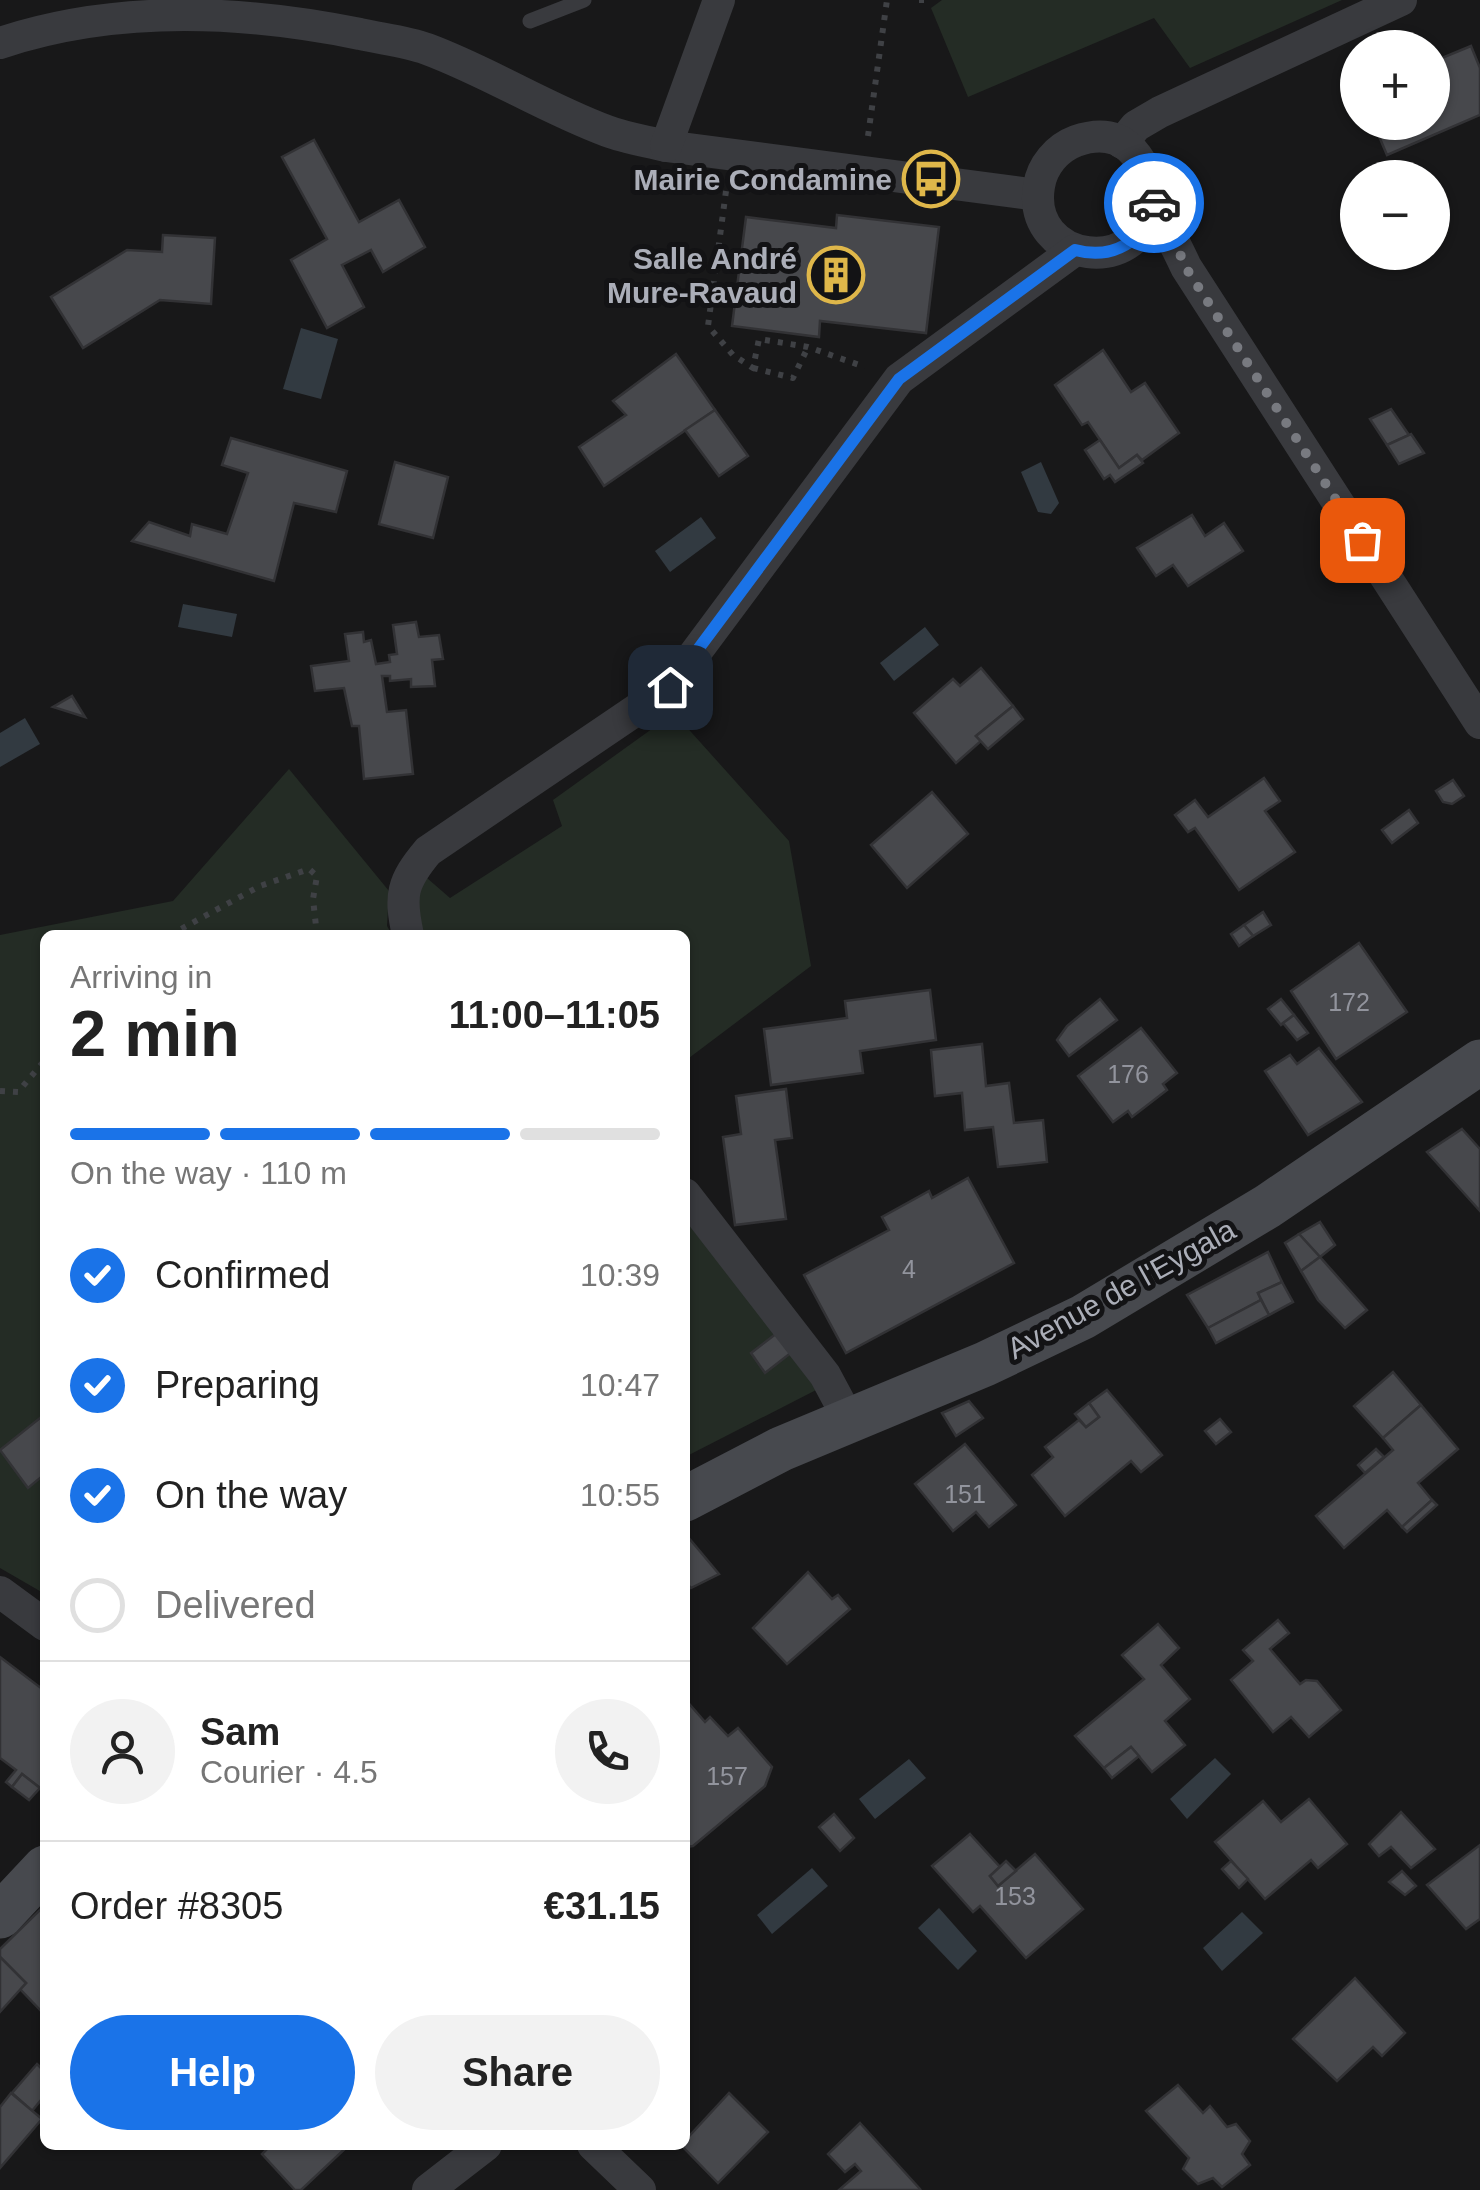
<!DOCTYPE html>
<html lang="en">
<head>
<meta charset="utf-8">
<style>
  body { margin:0; font-family:Helvetica,sans-serif; background:#f2f2f2; color:#222; height:100vh; display:flex; flex-direction:column; font-size:38px; white-space:nowrap }
  * { box-sizing:border-box; margin:0 }
  p { font-size:32px; color:#767676 }
  .icon { flex:none; width:55px; height:55px; fill:none; stroke:currentColor; stroke-width:2; stroke-linecap:round; stroke-linejoin:round }
  .map { position:relative; flex:1; overflow:hidden }
  .details { position:absolute; left:40px; top:930px; width:650px; height:1220px; display:flex; flex-direction:column; background:#fff; border-radius:15px; box-shadow:0 2px 8px #0004 }
  .details>* { flex:none }
  .fabs { position:absolute; left:1340px; top:30px; display:grid; gap:20px }
  .fabs a { display:grid; place-items:center; width:110px; height:110px; border-radius:50%; background:#fff; box-shadow:0 2px 8px #0004; font-size:50px }
  .pin { position:absolute; display:grid; place-items:center; width:85px; height:85px; color:#fff; margin:-42px; border-radius:20px; box-shadow:0 5px 15px #0006 }
  .courier { position:absolute; display:grid; place-items:center; width:100px; height:100px; margin:-50px; border:8px solid #1a73e8; border-radius:50%; background:#fff; color:#222; box-shadow:0 2px 12px #0007 }
  .overview em { font-style:normal; font-weight:600 }
  .overview div { display:flex; flex-direction:column-reverse }
  .overview { display:flex; align-items:center; justify-content:space-between; height:170px; padding:0 30px }
  h1 { font-size:65px; font-weight:600; line-height:75px }
  .bar { display:grid; grid-template-columns:repeat(4,1fr); gap:15px 10px; align-content:center; height:120px; padding:0 30px }
  .bar i { height:12px; border-radius:8px; background:#e0e0e0 }
  .bar .current { background:#1a73e8 }
  .bar p { grid-column:span 4 }
  .line { display:flex; align-items:center; gap:25px; padding:0 30px; border-top:2px solid #e0e0e0 }
  .line div { flex:1 }
  .round { display:grid; place-items:center; flex:none; width:105px; height:105px; border-radius:52px; background:#f2f2f2 }
  ol { padding:0 30px; list-style:none }
  li { display:flex; align-items:center; gap:30px; height:110px }
  li p { margin-inline-start:auto }
  li .icon { padding:10px; border-radius:50%; background:#1a73e8; color:#fff; stroke-width:4 }
  li:last-child { color:#767676 }
  li i { width:55px; height:55px; border:5px solid #e0e0e0; border-radius:50% }
  .button { display:flex; gap:20px; margin-top:auto; padding:20px 30px }
  .button a { flex:1; height:115px; border-radius:60px; background:#1a73e8; color:#fff; font-size:40px; font-weight:600; line-height:115px; text-align:center }
  .button a+a { background:#f2f2f2; color:#222 }
  .map>svg:first-child { display:block }
</style>
</head>
<body>
<div class="map">
<svg width="1480" height="2190" viewBox="0 0 1480 2190">
  <rect width="100%" height="100%" fill="#181819"/>
  <g fill="#242c25">
    <path d="M942 0H1342L1190 68 1154 18 968 97 931 8Z"/>
    <path d="M674 713 789 841 811 966 685 1061V935H415L411 901 427 878 450 898 562 826 553 800Z"/>
    <path d="M289 769 389 891 387 926 392 935H45V1594L0 1568V935L173 901Z"/>
    <path d="M685 1210 820 1388 685 1457Z"/>
  </g>
  <g fill="#323a41">
    <path d="M301 328 338 339 321 399 283 389Z"/>
    <path d="M1041 462 1059 503 1051 514 1038 512 1021 472Z"/>
    <path d="M701 517 716 538 670 572 655 551Z"/>
    <path d="M183 604 237 614 232 637 178 627Z"/>
    <path d="M925 627 939 645 894 681 880 663Z"/>
    <path d="M25 718 40 744 0 767V733Z"/>
    <path d="M1215 1758 1231 1774 1187 1819 1170 1799Z"/>
    <path d="M909 1759 926 1778 875 1819 859 1799Z"/>
    <path d="M812 1868 828 1886 772 1934 757 1915Z"/>
    <path d="M939 1908 977 1951 958 1970 918 1928Z"/>
    <path d="M1242 1912 1263 1933 1222 1971 1203 1948Z"/>
  </g>
  <g fill="#47484c" stroke="#323235" stroke-width="2.5">
    <path d="M1471 46 1480 68V115L1387 155 1373 122H1432V62Z"/>
    <path d="M314 140 359 222 399 200 425 247 383 272 371 250 342 265 364 307 327 328 291 260 327 239 282 157Z"/>
    <path d="M837 215 939 227 926 333 820 321 819 337 732 326 746 217 836 228Z"/>
    <path d="M163 235 215 238 211 304 160 300 83 348 51 297 127 250 162 252Z"/>
    <path d="M1103 350 1131 392 1145 383 1179 433 1142 460 1137 455 1119 468 1088 422 1082 425 1055 385Z"/>
    <path d="M676 354 715 410 604 486 579 447 626 415 613 401Z"/>
    <path d="M1391 409 1409 435 1387 445 1370 419Z"/>
    <path d="M715 410 748 456 719 476 685 430Z"/>
    <path d="M1411 434 1424 453 1399 464 1387 445Z"/>
    <path d="M231 438 347 471 336 512 294 503 274 581 132 541 149 522 190 536 192 524 227 534 248 473 222 465Z"/>
    <path d="M1100 440 1119 468 1137 455 1143 463 1115 482 1110 475 1104 479 1085 450Z"/>
    <path d="M395 462 448 477 433 538 379 524Z"/>
    <path d="M1192 515 1205 536 1224 523 1243 551 1188 586 1173 565 1156 576 1137 548Z"/>
    <path d="M416 622 419 637 439 635 443 659 432 660 435 686 411 687V679L390 681V676H382L387 712 406 710 413 774 364 779 359 726H352L344 688 315 691 311 666 349 661 345 634 363 632 364 642 371 640 376 664 390 662 389 655 397 654 393 625Z"/>
    <path d="M981 668 1013 706 976 736 981 741 956 763 914 713 953 679 960 686Z"/>
    <path d="M72 696 85 717 53 707Z"/>
    <path d="M1013 706 1023 719 988 749 976 736Z"/>
    <path d="M1264 778 1280 801 1265 811 1295 852 1239 890 1195 828 1188 832 1175 815 1195 800 1208 817Z"/>
    <path d="M1453 780 1464 796 1452 804 1443 802 1436 791Z"/>
    <path d="M932 792 968 834 907 888 871 845Z"/>
    <path d="M1409 810 1418 823 1392 843 1382 830Z"/>
    <path d="M1263 912 1271 925 1253 936 1244 925Z"/>
    <path d="M1244 925 1253 936 1239 946 1231 934Z"/>
    <path d="M1359 943 1407 1012 1336 1059 1291 991Z"/>
    <path d="M930 990 936 1040 860 1051 863 1073 771 1085 764 1029 847 1018 845 1001Z"/>
    <path d="M1100 999 1117 1020 1069 1056 1057 1040 1067 1026Z"/>
    <path d="M1281 999 1294 1015 1281 1025 1268 1009Z"/>
    <path d="M1294 1015 1308 1033 1297 1040 1283 1023Z"/>
    <path d="M1141 1028 1177 1073 1163 1084 1167 1090 1132 1117 1128 1111 1113 1122 1078 1076Z"/>
    <path d="M982 1044 986 1086 1009 1083 1014 1123 1043 1120 1047 1162 998 1167 993 1127 965 1130 962 1093 935 1096 931 1050Z"/>
    <path d="M1319 1048 1362 1102 1308 1135 1265 1071 1290 1055 1297 1064Z"/>
    <path d="M786 1089 792 1138 775 1140 786 1219 735 1225 723 1137 741 1134 736 1096Z"/>
    <path d="M1462 1129 1480 1149V1211L1427 1152Z"/>
    <path d="M968 1178 1014 1263 846 1353 804 1275 889 1230 882 1217 929 1191 932 1198Z"/>
    <path d="M1320 1222 1335 1245 1320 1257 1299 1234Z"/>
    <path d="M1299 1234 1320 1257 1301 1271 1285 1243Z"/>
    <path d="M1268 1252 1282 1282 1258 1293 1261 1300 1208 1328 1187 1295Z"/>
    <path d="M1320 1257 1367 1310 1345 1328 1318 1300 1301 1271Z"/>
    <path d="M1282 1282 1293 1302 1269 1315 1258 1293Z"/>
    <path d="M1261 1300 1269 1315 1216 1343 1208 1328Z"/>
    <path d="M777 1333 792 1352 765 1373 751 1353Z"/>
    <path d="M1393 1372 1421 1405 1383 1438 1354 1406Z"/>
    <path d="M1107 1390 1162 1455 1141 1472 1131 1461 1065 1516 1032 1475 1053 1457 1045 1447 1079 1420 1086 1427 1099 1417 1089 1403Z"/>
    <path d="M969 1401 983 1418 956 1436 942 1413Z"/>
    <path d="M1089 1403 1099 1417 1086 1427 1075 1414Z"/>
    <path d="M1421 1405 1458 1449 1418 1483 1432 1500 1402 1527 1387 1510 1344 1548 1316 1516 1393 1450 1383 1438Z"/>
    <path d="M45 1414V1474L28 1488 0 1450Z"/>
    <path d="M1220 1419 1231 1432 1216 1444 1205 1431Z"/>
    <path d="M965 1444 1016 1505 989 1527 976 1512 953 1531 915 1484Z"/>
    <path d="M1376 1449 1384 1457 1365 1473 1358 1465Z"/>
    <path d="M1432 1500 1437 1505 1407 1532 1402 1527Z"/>
    <path d="M688 1537 719 1574 691 1588 685 1582V1539Z"/>
    <path d="M808 1572 832 1599 838 1595 850 1609 787 1664 753 1628Z"/>
    <path d="M1278 1620 1289 1633 1270 1649 1300 1684 1306 1680 1317 1681 1341 1710 1309 1737 1291 1717 1273 1732 1231 1680 1253 1661 1243 1650Z"/>
    <path d="M1158 1624 1179 1648 1161 1665 1190 1699 1165 1721 1185 1745 1152 1772 1131 1747 1104 1768 1075 1736 1144 1679 1122 1655Z"/>
    <path d="M0 1657 45 1691V1783L40 1788 22 1774 12 1787 6 1782 16 1770 0 1758Z"/>
    <path d="M685 1699 705 1722 710 1717 728 1736 738 1728 772 1767 765 1786 693 1846 685 1847Z"/>
    <path d="M1131 1747 1139 1756 1112 1778 1104 1768Z"/>
    <path d="M22 1774 40 1788 29 1800 12 1787Z"/>
    <path d="M1309 1799 1347 1844 1318 1868 1311 1860 1265 1899 1215 1842 1263 1801 1281 1822Z"/>
    <path d="M1401 1812 1435 1849 1411 1868 1391 1847 1379 1856 1369 1844Z"/>
    <path d="M834 1814 854 1838 840 1851 819 1827Z"/>
    <path d="M970 1834 1000 1867 990 1876 998 1886 1035 1854 1083 1909 1026 1958 980 1906 973 1912 932 1866Z"/>
    <path d="M1480 1845V1919L1466 1929 1427 1885Z"/>
    <path d="M1006 1861 1016 1871 998 1886 990 1876Z"/>
    <path d="M1231 1861 1248 1879 1239 1888 1222 1869Z"/>
    <path d="M1402 1871 1416 1886 1405 1895 1389 1882Z"/>
    <path d="M45 1905V2012L43 2013 20 1989 26 1983 0 1957V1949Z"/>
    <path d="M0 1957 26 1983 0 2012Z"/>
    <path d="M1355 1978 1405 2033 1382 2056 1373 2047 1337 2081 1293 2039Z"/>
    <path d="M37 2064 45 2072V2095L32 2111 12 2093Z"/>
    <path d="M1178 2085 1203 2113 1210 2106 1227 2127 1236 2124 1250 2141 1242 2154 1250 2165 1222 2187 1213 2178 1198 2184 1183 2169 1189 2158 1146 2111Z"/>
    <path d="M11 2093 42 2119 0 2168V2107Z"/>
    <path d="M729 2093 768 2132 718 2183 681 2145Z"/>
    <path d="M860 2123 920 2189 918 2190H839L861 2171 855 2164 845 2172 828 2154Z"/>
    <path d="M271 2145H349L301 2190H295L262 2154Z"/>
  </g>
  <g fill="none" stroke-linecap="round" stroke-linejoin="round">
    <g stroke="#3f4145" stroke-width="6" stroke-dasharray="5 8" stroke-linecap="butt">
      <path d="M919 0H924"/>
      <path d="M868 136 887 0"/>
      <path d="M726 191 708 326 733 355 753 368 759 339 808 347 865 367"/>
      <path d="M753 368 793 378 808 347"/>
      <path d="M170 935 260 886 309 869 317 876 313 899 317 935"/>
      <path d="M0 1091 18 1092 45 1060"/>
    </g>
    <path stroke="#393a3e" stroke-width="15" d="M530 21 584 0"/>
    <g stroke="#393a3e" stroke-width="32">
      <path d="M0 43C115 5 242 10 360 34 382 39 406 41 427 49 489 72 545 108 607 131 625 138 646 141 666 146L1038 195"/>
      <path d="M1122 143 1136 126 1160 112 1401 0"/>
      <path d="M666 146 719 0"/>
      <path d="M1155 196C1144 282 1026 263 1039 186 1042 166 1057 148 1076 141 1125 124 1144 158 1155 198 1162 221 1176 245 1186 267L1480 723"/>
      <path d="M408 935C399 895 402 882 428 851L670 687 899 379 1075 250"/>
      <path d="M685 1194 825 1375 848 1418"/>
      <path d="M0 1592 45 1625"/>
      <path d="M593 2145 640 2190"/>
      <path d="M428 2190 486 2145"/>
    </g>
    <g stroke="#47494e" stroke-width="45">
      <path d="M685 1499 781 1449 985 1364 1083 1317 1268 1206 1480 1062"/>
      <path d="M0 1916 45 1868"/>
    </g>
  </g>
  <g fill="none" stroke-linecap="round" stroke-linejoin="round">
    <path stroke="#787a80" stroke-width="10" stroke-dasharray="0 18" d="M1154 203 1155 196 1186 268 1362 540"/>
    <path stroke="#1a73e8" stroke-width="12" d="M670 687 899 379 1075 250C1112 260 1146 242 1154 203"/>
  </g>
  <defs>
    <g id="bus-ring" transform="scale(2.875)"><circle r="9.5" fill="#131315" stroke="#dfb74a" stroke-width="1.5"/><path d="M-5-6H5V4H4V6H2V4H-2V6H-4V4H-5ZM-3.5-4V0h7V-4ZM-3.5 1.2v1.5H-2V1.2ZM2 1.2v1.5H3.5V1.2Z" fill="#dfb74a"/></g>
    <g id="building-ring" transform="scale(2.875)"><circle r="9.5" fill="#131315" stroke="#dfb74a" stroke-width="1.5"/><path d="M-4-6H4V6H1V3H-1V6H-4ZM-2.5-4.3h1.7v1.8h-1.7ZM.8-4.3h1.7v1.8H.8ZM-2.5-1h1.7V.8h-1.7ZM.8-1h1.7V.8H.8Z" fill="#dfb74a"/></g>
  </defs>
  <g fill-rule="evenodd">
    <use href="#bus-ring" x="931" y="179"/>
    <use href="#building-ring" x="836" y="275"/>
  </g>
  <g text-anchor="middle" dominant-baseline="central" stroke-width="10" stroke-linejoin="round" paint-order="stroke">
    <g font-size="25" fill="#92949d">
      <text x="1349" y="1002">172</text>
      <text x="1128" y="1074">176</text>
      <text x="909" y="1269">4</text>
      <text x="965" y="1494">151</text>
      <text x="727" y="1776">157</text>
      <text x="1015" y="1896">153</text>
    </g>
    <g font-size="30" font-weight="bold" fill="#abaeb8" stroke="#131315" text-anchor="end">
      <text x="892" y="179">Mairie Condamine</text>
      <text x="797" y="258">Salle André<tspan x="797" dy="34">Mure-Ravaud</tspan></text>
    </g>
    <g font-size="30" fill="#abaeb8" stroke="#131315">
      <text transform="translate(1121 1289) rotate(-29)">Avenue de l'Eygala</text>
    </g>
  </g>
</svg>
<div class="fabs">
<a>+</a>
<a>−</a>
</div>
<div class="pin" style="left:1362px;top:540px;background:#ea580c"><svg class="icon" aria-label="bag" viewBox="0 0 24 24"><path d="M5 8h14l-1 12H6zM9 8a3 3 0 0 1 6 0"/></svg></div>
<div class="pin" style="left:670px;top:687px;background:#1f2937"><svg class="icon" aria-label="home" viewBox="0 0 24 24"><path d="M3 11l9-7 9 7M6 9v11h12V9"/></svg></div>
<div class="courier" style="left:1154px;top:203px"><svg class="icon" aria-label="car" viewBox="0 0 24 24"><path d="M5 17H2v-5l4-1 3-4h7l3 4 3 1v5h-3M9 17h6M6 11h13"/><circle cx="7" cy="17" r="2"/><circle cx="17" cy="17" r="2"/></svg></div>
<section class="details">
<div class="overview"><div><h1>2 min</h1><p>Arriving in</p></div><em>11:00–11:05</em></div>
<div class="bar"><i class="current"></i><i class="current"></i><i class="current"></i><i></i><p>On the way · 110 m</p></div>
<ol>
<li><svg class="icon" aria-label="check" viewBox="0 0 24 24"><path d="M5 12l5 5 9-10"/></svg>Confirmed<p>10:39</p></li>
<li><svg class="icon" aria-label="check" viewBox="0 0 24 24"><path d="M5 12l5 5 9-10"/></svg>Preparing<p>10:47</p></li>
<li><svg class="icon" aria-label="check" viewBox="0 0 24 24"><path d="M5 12l5 5 9-10"/></svg>On the way<p>10:55</p></li>
<li><i></i>Delivered</li>
</ol>
<div class="line" style="height:180px"><a class="round"><svg class="icon" aria-label="person" viewBox="0 0 24 24"><circle cx="12" cy="8" r="4"/><path d="M4 21q1-7 8-7t8 7"/></svg></a><div><b>Sam</b><p>Courier · 4.5</p></div><a class="round"><svg class="icon" aria-label="phone" viewBox="0 0 24 24"><path d="M5 4h4l2 5-3 2q2 4 5 5l2-3 5 2v4C11 20 4 13 5 4z"/></svg></a></div>
<div class="line" style="height:130px"><div>Order #8305</div><b>€31.15</b></div>
<div class="button"><a>Help</a><a>Share</a></div>
</section>
</div>
</body>
</html>
